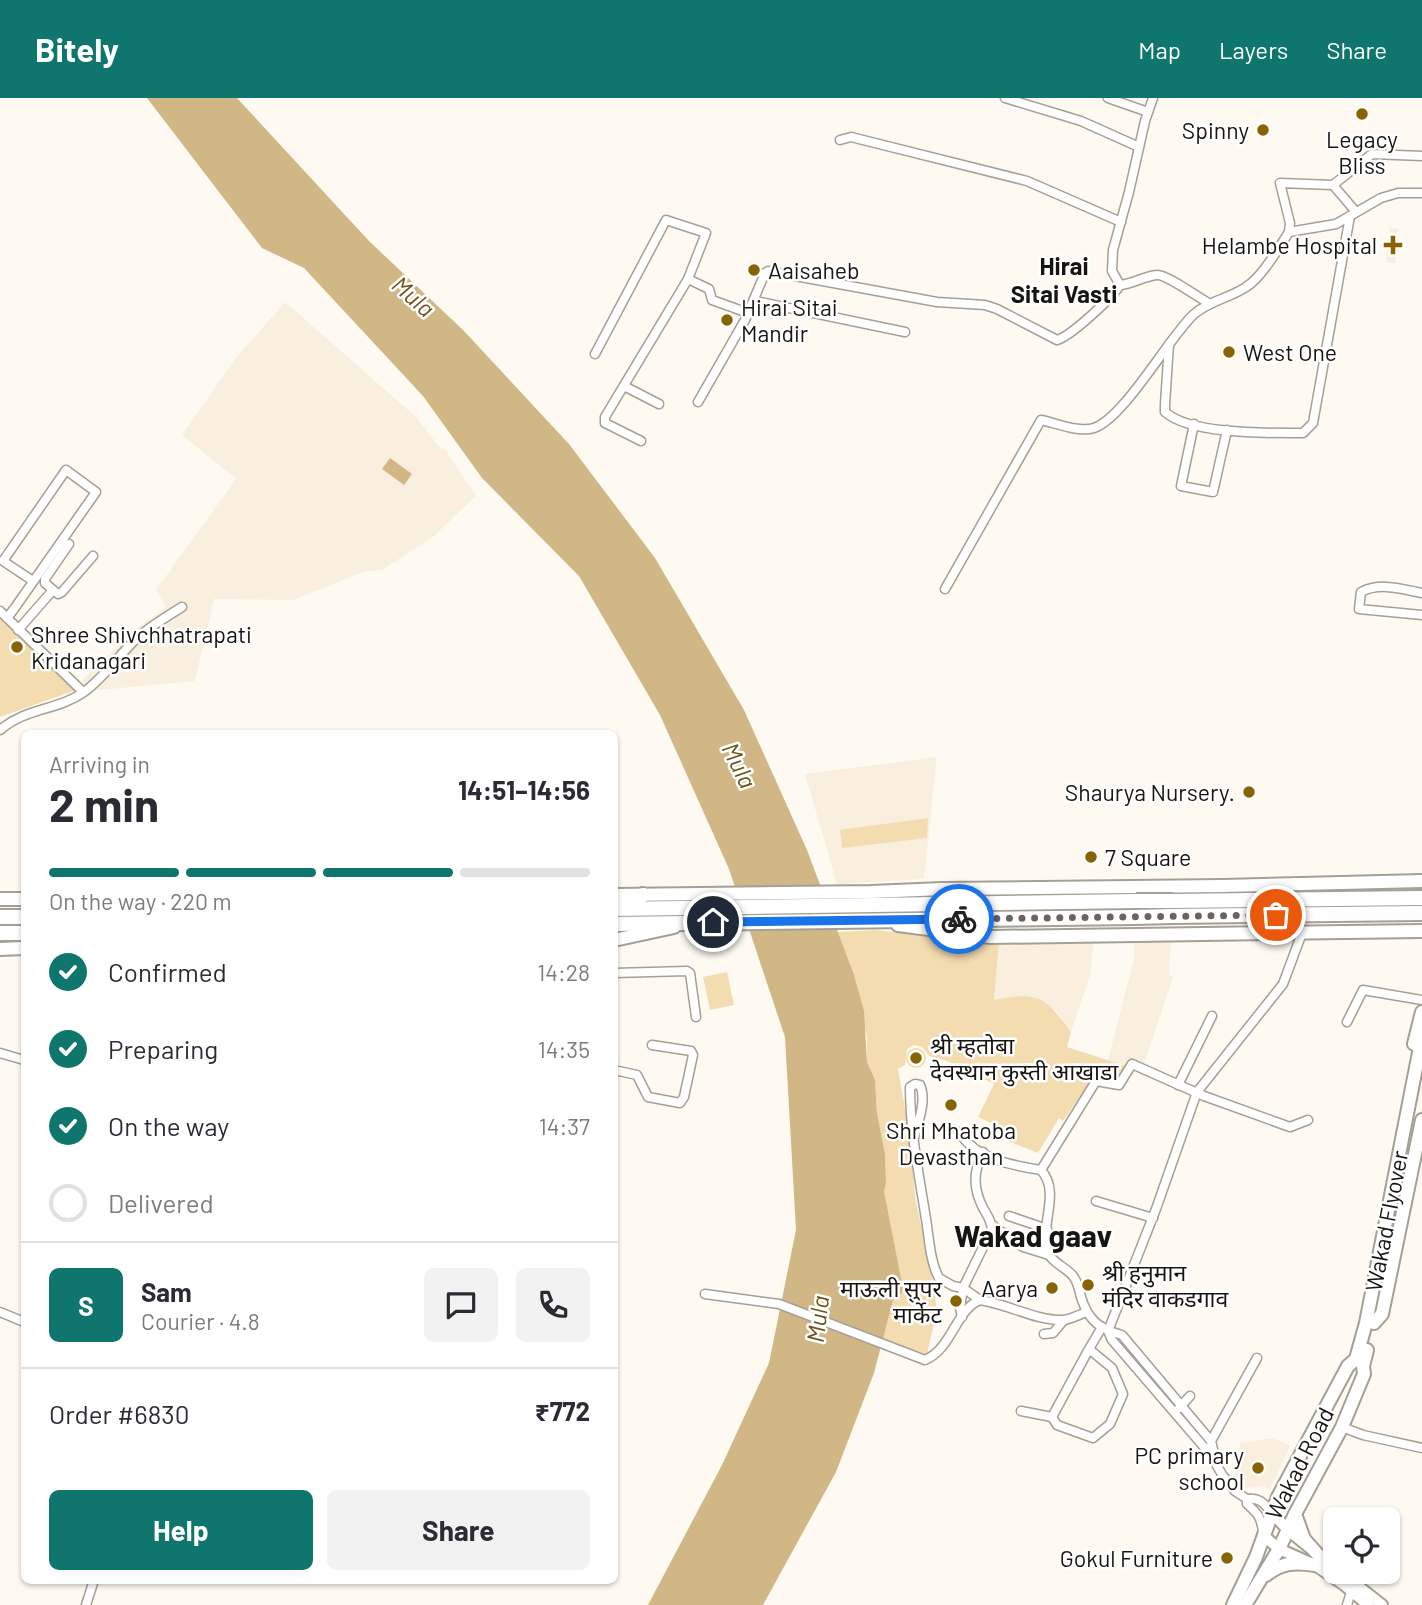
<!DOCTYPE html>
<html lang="en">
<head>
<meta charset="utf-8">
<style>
  body { margin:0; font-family:Barlow,"Noto Sans Devanagari",sans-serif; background:#f2f2f3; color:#2b2b33; height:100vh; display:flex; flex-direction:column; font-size:26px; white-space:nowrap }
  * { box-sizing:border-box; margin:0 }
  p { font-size:23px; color:#7c7c81 }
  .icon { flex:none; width:38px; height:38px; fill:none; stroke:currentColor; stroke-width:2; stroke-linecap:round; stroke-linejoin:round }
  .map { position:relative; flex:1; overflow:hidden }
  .details { position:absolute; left:21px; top:632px; width:597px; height:854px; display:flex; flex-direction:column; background:#fff; border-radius:10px; box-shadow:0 2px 5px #0004 }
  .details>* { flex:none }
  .tools { position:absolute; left:1323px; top:1409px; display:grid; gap:14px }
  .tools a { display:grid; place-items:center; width:77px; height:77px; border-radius:10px; background:#fff; box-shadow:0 2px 5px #0004; font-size:35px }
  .pin { position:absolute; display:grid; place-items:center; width:60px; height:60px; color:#fff; margin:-30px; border:4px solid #fff; border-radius:50%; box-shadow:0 2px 7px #0007 }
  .courier { position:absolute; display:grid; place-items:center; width:70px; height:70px; margin:-35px; border:5px solid #1a73e8; border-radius:50%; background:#fff; color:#222; box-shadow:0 2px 9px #0007 }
  .summary em { font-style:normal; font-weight:700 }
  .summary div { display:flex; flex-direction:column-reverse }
  .summary { display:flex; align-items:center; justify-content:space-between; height:119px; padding:0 28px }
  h1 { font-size:46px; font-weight:700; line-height:52px }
  .bar { display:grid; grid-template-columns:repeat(4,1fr); gap:10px 7px; align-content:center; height:84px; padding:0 28px }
  .bar i { height:9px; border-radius:5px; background:#e1e1e2 }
  .bar .on { background:#0f766e }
  .bar p { grid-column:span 4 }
  .line { display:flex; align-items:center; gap:18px; padding:0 28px; border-top:2px solid #e1e1e2 }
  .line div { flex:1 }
  .round { display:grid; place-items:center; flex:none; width:74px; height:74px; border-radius:10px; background:#f2f2f3 }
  ol { padding:0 28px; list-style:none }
  li { display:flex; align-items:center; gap:21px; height:77px }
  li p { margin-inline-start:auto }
  li .icon { padding:7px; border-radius:50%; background:#0f766e; color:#fff; stroke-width:4 }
  li:last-child { color:#7c7c81 }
  li i { width:38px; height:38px; border:4px solid #e1e1e2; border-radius:50% }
  .cta { display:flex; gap:14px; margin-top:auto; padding:14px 28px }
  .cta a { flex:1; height:80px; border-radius:10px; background:#0f766e; color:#fff; font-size:28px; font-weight:700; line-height:80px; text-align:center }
  .cta a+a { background:#f2f2f3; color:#2b2b33 }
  header { display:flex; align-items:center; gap:42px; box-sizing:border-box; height:98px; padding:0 35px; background:#0f766e; color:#fff }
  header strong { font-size:33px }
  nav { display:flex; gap:38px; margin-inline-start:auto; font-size:24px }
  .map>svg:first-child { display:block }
</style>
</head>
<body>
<header>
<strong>Bitely</strong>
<nav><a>Map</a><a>Layers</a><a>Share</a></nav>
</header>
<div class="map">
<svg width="1422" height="1507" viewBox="0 0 1422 1507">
  <rect width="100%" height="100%" fill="#fefaf2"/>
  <g fill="#f9efdf">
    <path d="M1390 130 1399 131 1395 165 1386 164Z"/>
    <path d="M285 204 416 319 442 352 444 350 476 398 433 439 382 472 363 474 293 502 214 501 195 583 89 593 81 583 137 530 166 509 156 492 236 381 182 337 235 261Z"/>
    <path d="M937 659 924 781 837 786 805 676Z"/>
    <path d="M1134 841H1171L1169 877 1173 879 1144 966 1129 961 1126 968 1108 962 1134 861Z"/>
    <path d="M1094 843 1090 877 1071 934 1055 911 994 903 999 844Z"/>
    <path d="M1273 1340 1290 1348 1270 1392 1263 1388 1239 1391 1235 1378 1240 1345Z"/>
  </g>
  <g fill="#f4dcb1">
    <path d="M0 518 69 580 78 583 76 592 0 619Z"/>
    <path d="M928 720 927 740 842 750 840 732Z"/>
    <path d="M876 832 951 841 999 844 994 902C1038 893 1046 899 1071 934L1067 949 1126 968 1121 982 1097 974 1063 1023 1059 1020 1038 1055 1000 1040 995 1027 978 1019 994 986 947 963 929 958 922 949 914 947 907 951 905 967 898 971 906 1016 916 1104 932 1177 937 1213 927 1256 882 1242 893 1201 903 1190 884 1093 886 1085 885 1056 877 1015 875 982 867 964V938L837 834Z"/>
    <path d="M727 874 734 907 710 912 703 879Z"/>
    <circle cx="916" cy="960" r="10"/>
  </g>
  <g fill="#d1b686">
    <path d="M147 0H237L369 143 463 232 569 346 655 460 744 612 807 752 854 877 864 913 867 964 875 982 877 1015 885 1056 886 1085 884 1093 903 1190 902 1195 893 1202 874 1275 836 1374 763 1507H648L722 1367 769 1265 796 1132 785 939 729 771 660 617 579 478 482 380 423 298 304 170 262 150Z"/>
    <path d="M390 360 412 376 404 387 382 371Z"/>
  </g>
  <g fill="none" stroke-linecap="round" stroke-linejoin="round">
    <g stroke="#a5a096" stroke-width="11">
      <g id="street">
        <path d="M1005 0 1081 23 1139 49"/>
        <path d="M1108 0 1148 14"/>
        <path d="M1153 0 1145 23 1129 94 1113 152 1112 173 1120 187C1133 186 1144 178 1157 177 1166 176 1199 200 1210 206"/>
        <path d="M840 42 851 39 1027 83 1121 124"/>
        <path d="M1333 87 1356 114"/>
        <path d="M1289 134 1290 125 1280 85 1333 87 1372 56 1422 58"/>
        <path d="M688 181 709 191 712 202 748 215"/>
        <path d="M755 203 905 234"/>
        <path d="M1169 246 1165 306V314C1191 337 1269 335 1303 335L1313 325 1350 118"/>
        <path d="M595 256 666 122 706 135 688 181 605 319V325L641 343"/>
        <path d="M624 288 659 306"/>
        <path d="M698 304 745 222 765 175 768 173 937 204 985 207 997 211 1057 242C1071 238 1112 200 1120 187"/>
        <path d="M1194 326 1181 388 1213 394 1227 332"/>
        <path d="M945 491 1041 322C1056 325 1079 335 1094 330 1124 320 1168 241 1193 217 1208 203 1230 200 1246 189 1262 179 1278 151 1289 134L1336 126 1381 100 1398 95H1422"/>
        <path d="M53 492 45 485V481L69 446"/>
        <path d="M1422 495C1402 491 1380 484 1361 494L1359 511 1422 517"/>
        <path d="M0 513 83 594"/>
        <path d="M7 520 14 511 96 394 66 372 3 463 33 483"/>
        <path d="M18 532 53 492 58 496 62 494 93 458"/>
        <path d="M0 632C27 609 57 613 84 594 103 580 117 560 133 544 147 530 166 519 182 509"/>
        <path d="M614 875 687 873 690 875 696 919"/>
        <path d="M1347 924 1363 892 1422 902"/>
        <path d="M0 955 24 962"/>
        <path d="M614 972 637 977 648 999 680 1005 684 999 693 957 691 953 652 947"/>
        <path d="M1178 987 1212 918"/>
        <path d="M959 1034C977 1062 1011 1067 1041 1072L1096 983 1119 987 1132 966 1204 998 1290 1029 1308 1022"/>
        <path d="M914 1040C918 1024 927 1003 920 987L915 986 910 989C910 1033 919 1077 926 1121 929 1139 930 1164 939 1180L953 1188 963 1190 960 1210 962 1219"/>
        <path d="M1041 1072C1061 1094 1040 1126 1047 1152 1050 1164 1066 1169 1073 1178 1078 1184 1079 1192 1081 1199 1088 1222 1099 1231 1122 1237L1211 1343 1217 1368 1223 1378 1235 1393 1247 1401V1406C1258 1415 1262 1421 1263 1435"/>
        <path d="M1096 1103 1153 1120"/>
        <path d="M1009 1118 1047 1131"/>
        <path d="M992 1127 1023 1149 1049 1157"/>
        <path d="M705 1196 779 1206 925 1262C952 1251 956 1211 980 1202 1008 1206 1036 1223 1064 1222 1071 1221 1079 1217 1086 1214"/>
        <path d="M980 1202 963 1190 992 1131C991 1122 987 1117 983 1110 973 1090 973 1074 983 1054"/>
        <path d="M0 1214 24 1224"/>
        <path d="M1044 1236 1053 1235 1064 1222"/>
        <path d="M1089 1251 1112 1270 1123 1296 1110 1326 1093 1340 1057 1327 1052 1319 1089 1251 1102 1229"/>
        <path d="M1179 1310 1190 1298"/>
        <path d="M1021 1313 1052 1319"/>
        <path d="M1342 1329 1363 1337 1422 1350"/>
        <path d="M1211 1343 1257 1260"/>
        <path d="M1212 1352 1204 1349 1112 1242 1108 1233 1156 1111 1197 994 1283 886 1302 835"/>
        <path d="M1247 1401C1259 1399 1264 1405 1272 1415"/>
        <path d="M86 1507 94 1482"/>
        <path d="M1347 1507 1351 1494"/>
      </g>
    </g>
    <g stroke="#a5a096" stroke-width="14">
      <g id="secondary">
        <path d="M1272 1415 1288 1432 1335 1470"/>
        <path d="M1263 1437 1279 1451 1315 1467 1343 1486 1368 1507"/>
        <path d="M1340 1474 1382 1507"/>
      </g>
    </g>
    <g stroke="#a5a096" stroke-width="16">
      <g id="primary">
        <path d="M614 797 871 794 942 791 1223 788 1422 783"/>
        <path d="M0 801H24"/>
        <path d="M898 827 991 839 1422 833"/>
        <path d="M614 842 674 829"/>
        <path d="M0 851 24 850"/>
        <path d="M1414 946 1422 914"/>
        <path d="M1374 1225 1382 1216 1422 1022"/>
        <path d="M1295 1416 1304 1441 1320 1459"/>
        <path d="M1266 1477C1282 1464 1295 1464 1315 1467"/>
        <path d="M1233 1507 1256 1459 1278 1399 1348 1268 1356 1261 1366 1225 1422 939"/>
        <path d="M1245 1507 1279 1451 1295 1416 1342 1329 1364 1276 1363 1268 1367 1252"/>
      </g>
    </g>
    <g stroke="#a5a096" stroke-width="18">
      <g id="highway">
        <path d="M1173 803 1422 800"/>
        <path d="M622 808 643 797"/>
        <path d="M614 811 1136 803"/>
        <path d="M1173 818 1422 815"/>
        <path d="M0 819H24"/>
        <path d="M614 826 1135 819"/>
        <path d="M0 835H24"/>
      </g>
    </g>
    <use href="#street" stroke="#fff" stroke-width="8"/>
    <use href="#secondary" stroke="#fff" stroke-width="10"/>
    <use href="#primary" stroke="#fff" stroke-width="12"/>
    <use href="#highway" stroke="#fff" stroke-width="14"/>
    <g stroke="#a5a096" stroke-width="18" stroke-linecap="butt">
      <g id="highway-bridge">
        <path d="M1136 803H1173"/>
        <path d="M1135 819 1173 818"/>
      </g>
    </g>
    <use href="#highway-bridge" stroke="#fff" stroke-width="14"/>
  </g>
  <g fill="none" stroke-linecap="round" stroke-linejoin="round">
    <path stroke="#686560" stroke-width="7" stroke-dasharray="0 12.6" d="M959 821 1276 817"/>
    <path stroke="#1a73e8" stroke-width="9" d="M713 824 959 821"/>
  </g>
  <g fill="#896300" stroke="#fff" stroke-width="2.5">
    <circle cx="1362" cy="16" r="7"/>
    <circle cx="1263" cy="32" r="7"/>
    <path d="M1389.5 136.5h7v7h7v7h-7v7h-7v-7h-7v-7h7z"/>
    <circle cx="754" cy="172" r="7"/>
    <circle cx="727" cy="222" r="7"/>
    <circle cx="1229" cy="254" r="7"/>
    <circle cx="17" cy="549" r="7"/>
    <circle cx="1249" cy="694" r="7"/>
    <circle cx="1091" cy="759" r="7"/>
    <circle cx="916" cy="960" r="7"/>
    <circle cx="951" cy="1007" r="7"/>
    <circle cx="1088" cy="1187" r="7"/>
    <circle cx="1052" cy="1190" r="7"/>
    <circle cx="956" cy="1203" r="7"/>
    <circle cx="1258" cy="1370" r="7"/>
    <circle cx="1227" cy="1460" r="7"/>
  </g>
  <g text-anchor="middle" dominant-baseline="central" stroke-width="5" stroke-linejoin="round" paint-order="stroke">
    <g font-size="23" fill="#171511" stroke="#fff" text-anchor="end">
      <text x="1249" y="32">Spinny</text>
      <text x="1362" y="41" text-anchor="middle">Legacy<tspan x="1362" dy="26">Bliss</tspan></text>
      <text x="1377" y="147">Helambe Hospital</text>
      <text x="768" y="172" text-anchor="start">Aaisaheb</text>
      <text x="741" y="209" text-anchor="start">Hirai Sitai<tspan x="741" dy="26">Mandir</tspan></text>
      <text x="1243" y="254" text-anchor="start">West One</text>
      <text x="31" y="536" text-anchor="start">Shree Shivchhatrapati<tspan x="31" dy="26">Kridanagari</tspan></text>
      <text x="1235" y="694">Shaurya Nursery.</text>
      <text x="1105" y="759" text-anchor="start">7 Square</text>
      <text x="930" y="947" text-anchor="start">श्री म्हतोबा<tspan x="930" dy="26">देवस्थान कुस्ती आखाडा</tspan></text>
      <text x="951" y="1032" text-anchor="middle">Shri Mhatoba<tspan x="951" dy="26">Devasthan</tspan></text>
      <text x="1102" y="1174" text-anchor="start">श्री हनुमान<tspan x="1102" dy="26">मंदिर वाकडगाव</tspan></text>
      <text x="942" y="1190">माऊली सुपर<tspan x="942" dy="26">मार्केट</tspan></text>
      <text x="1038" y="1190">Aarya</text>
      <text x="1244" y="1357">PC primary<tspan x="1244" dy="26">school</tspan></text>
      <text x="1213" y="1460">Gokul Furniture</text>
    </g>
    <g font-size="23" fill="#171511" stroke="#fff">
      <text transform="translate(1386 1123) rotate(-79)">Wakad Flyover</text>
      <text transform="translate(1299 1365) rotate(-63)">Wakad Road</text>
    </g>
    <g font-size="24" font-weight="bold" fill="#171511" stroke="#fff">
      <text x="1064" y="167">Hirai<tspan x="1064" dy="28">Sitai Vasti</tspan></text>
    </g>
    <g font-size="24" font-style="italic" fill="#6d5219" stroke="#fff">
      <text transform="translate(414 198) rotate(42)">Mula</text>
      <text transform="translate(740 667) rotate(64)">Mula</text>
      <text transform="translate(817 1221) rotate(-83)">Mula</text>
    </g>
    <g font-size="30" font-weight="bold" fill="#171511" stroke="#fff">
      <text x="1033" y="1137">Wakad gaav</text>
    </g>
  </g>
</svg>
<div class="tools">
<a><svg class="icon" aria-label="locate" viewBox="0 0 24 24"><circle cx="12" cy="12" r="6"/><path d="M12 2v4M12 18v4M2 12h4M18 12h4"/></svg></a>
</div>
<div class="pin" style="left:1276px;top:817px;background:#ea580c"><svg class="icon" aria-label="bag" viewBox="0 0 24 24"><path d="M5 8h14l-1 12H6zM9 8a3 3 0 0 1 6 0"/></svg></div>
<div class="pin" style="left:713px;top:824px;background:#1f2937"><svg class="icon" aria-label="home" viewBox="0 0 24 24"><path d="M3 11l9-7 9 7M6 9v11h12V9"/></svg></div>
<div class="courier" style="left:959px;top:821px"><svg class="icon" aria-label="bike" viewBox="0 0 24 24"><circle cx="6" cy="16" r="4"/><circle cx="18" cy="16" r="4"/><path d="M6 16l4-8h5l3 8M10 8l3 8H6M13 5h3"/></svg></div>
<section class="details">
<div class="summary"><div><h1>2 min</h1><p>Arriving in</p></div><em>14:51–14:56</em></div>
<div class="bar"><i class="on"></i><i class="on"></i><i class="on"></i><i></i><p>On the way · 220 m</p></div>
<ol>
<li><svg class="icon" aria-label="check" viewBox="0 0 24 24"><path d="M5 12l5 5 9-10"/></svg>Confirmed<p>14:28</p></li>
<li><svg class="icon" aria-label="check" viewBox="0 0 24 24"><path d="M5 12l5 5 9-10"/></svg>Preparing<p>14:35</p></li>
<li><svg class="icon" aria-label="check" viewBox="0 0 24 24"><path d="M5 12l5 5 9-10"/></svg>On the way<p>14:37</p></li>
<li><i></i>Delivered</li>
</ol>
<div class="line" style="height:126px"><b class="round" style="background:#0f766e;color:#fff">S</b><div><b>Sam</b><p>Courier · 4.8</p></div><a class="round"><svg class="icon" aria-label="chat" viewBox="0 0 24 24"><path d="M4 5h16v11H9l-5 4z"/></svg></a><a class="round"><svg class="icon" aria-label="phone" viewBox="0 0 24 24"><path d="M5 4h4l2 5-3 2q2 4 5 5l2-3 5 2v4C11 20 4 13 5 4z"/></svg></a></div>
<div class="line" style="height:91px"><div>Order #6830</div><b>₹772</b></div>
<div class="cta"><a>Help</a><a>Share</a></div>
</section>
</div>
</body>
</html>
